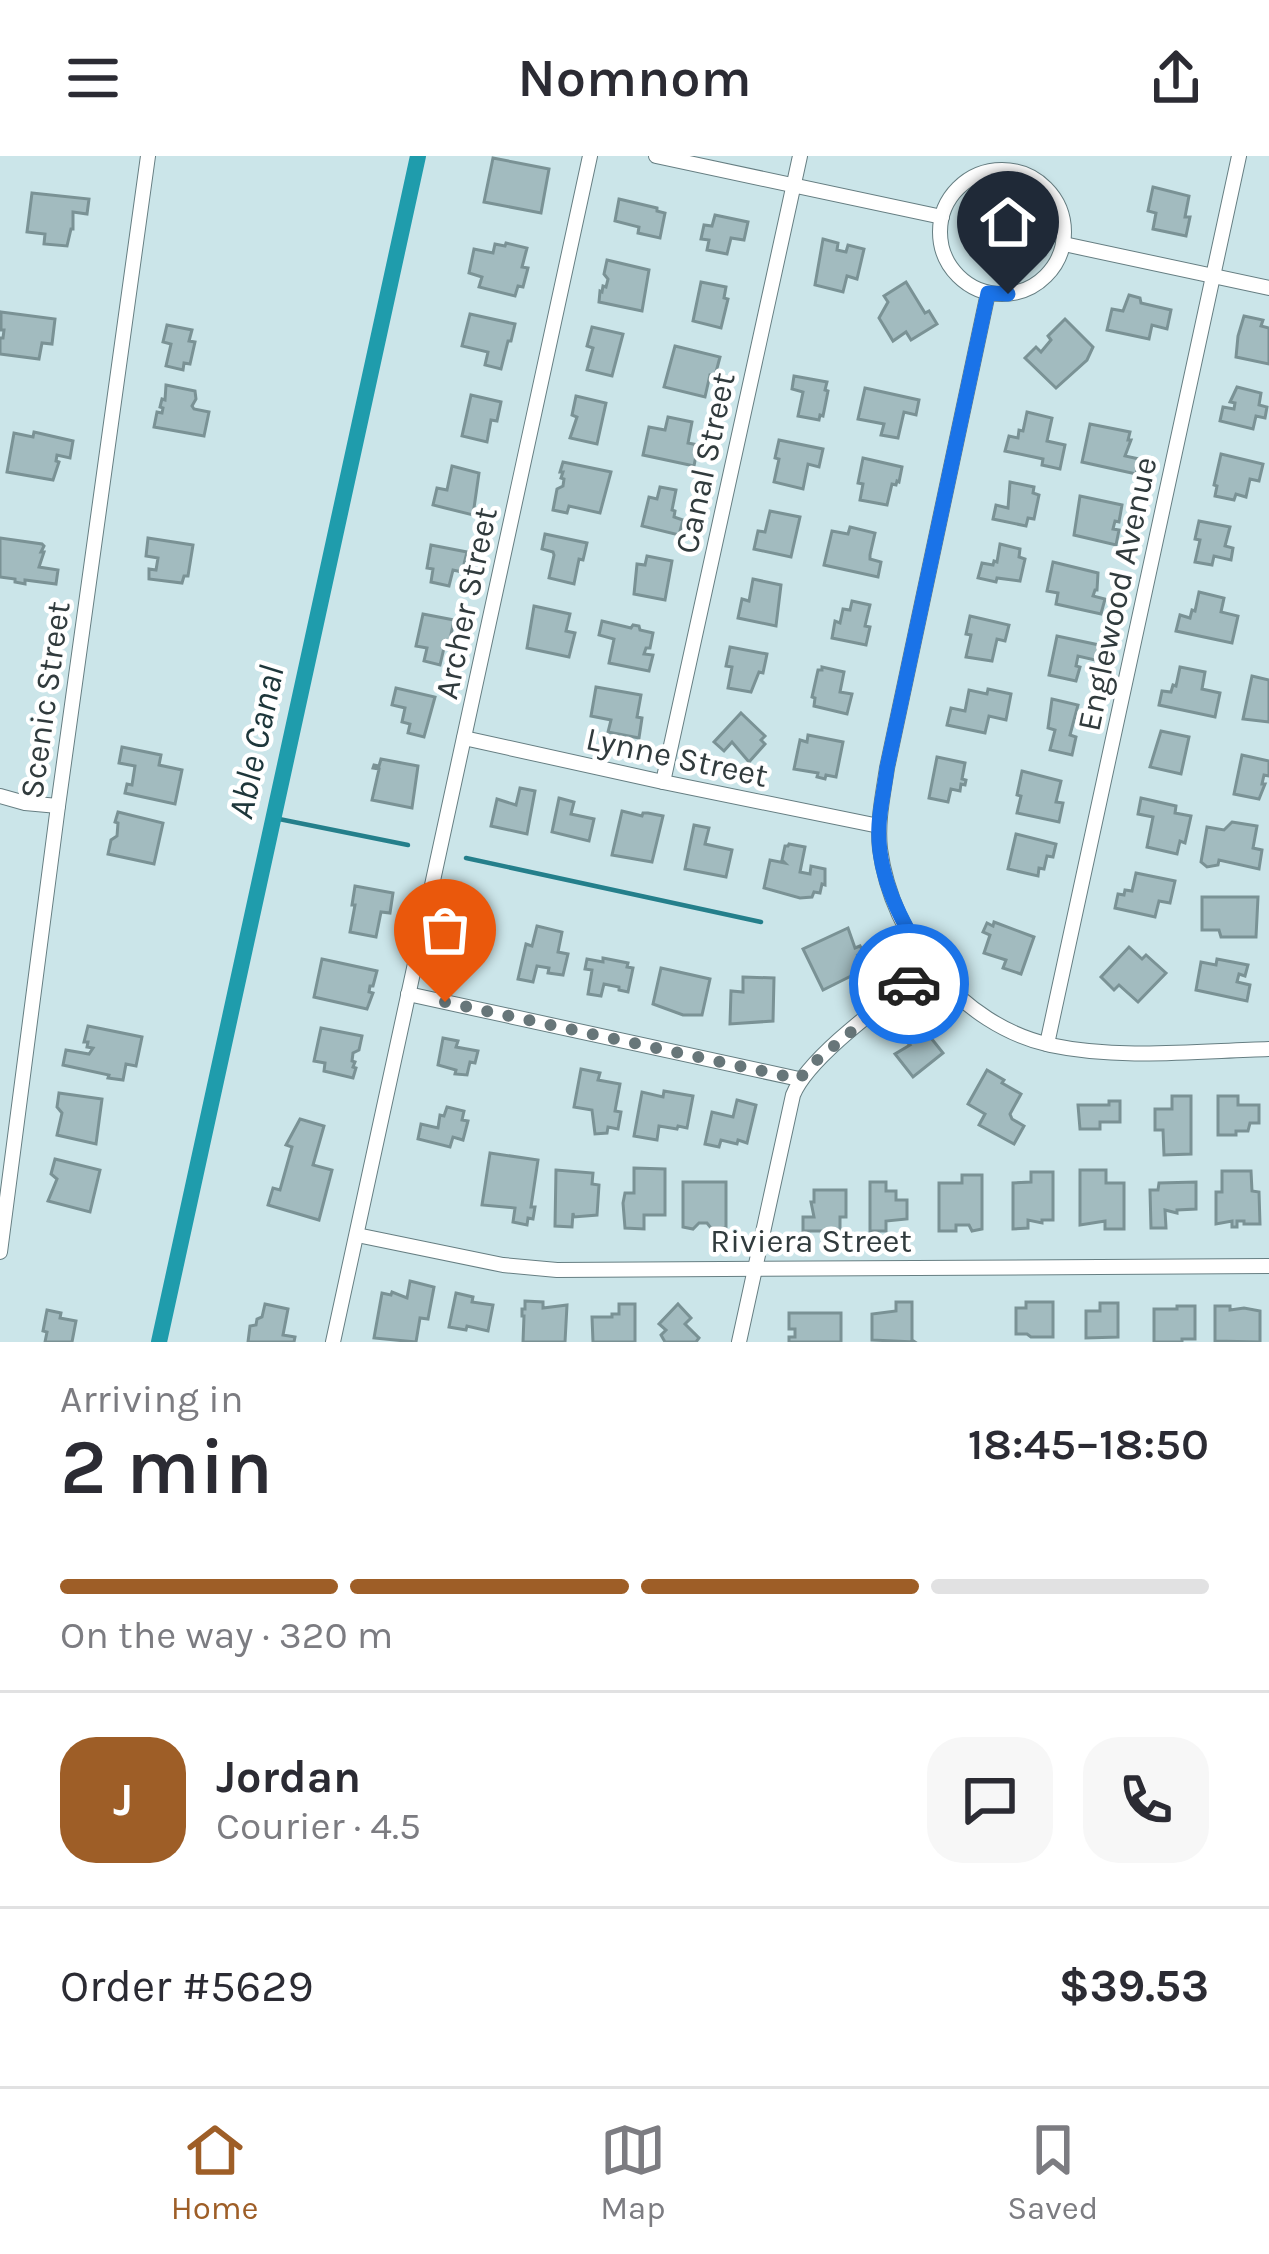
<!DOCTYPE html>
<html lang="en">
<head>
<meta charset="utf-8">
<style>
  body { margin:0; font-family:Karla,sans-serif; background:#f7f7f7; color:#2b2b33; height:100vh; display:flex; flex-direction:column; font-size:45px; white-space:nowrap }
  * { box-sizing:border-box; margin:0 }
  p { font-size:39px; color:#7c7c81 }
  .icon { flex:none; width:66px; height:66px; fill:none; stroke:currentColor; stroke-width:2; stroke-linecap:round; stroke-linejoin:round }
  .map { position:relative; height:1186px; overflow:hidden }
  .panel { display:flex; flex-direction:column; background:#fff; flex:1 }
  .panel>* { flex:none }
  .pin { position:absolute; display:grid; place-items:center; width:102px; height:102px; color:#fff; margin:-123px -51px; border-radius:50% 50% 50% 0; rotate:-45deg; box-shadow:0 0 12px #0007 }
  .pin .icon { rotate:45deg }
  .courier { position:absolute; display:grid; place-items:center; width:120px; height:120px; margin:-60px; border:9px solid #1a73e8; border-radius:50%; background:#fff; color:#222; box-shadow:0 3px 15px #0007 }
  .head em { font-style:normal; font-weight:600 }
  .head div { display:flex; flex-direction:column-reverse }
  .head { display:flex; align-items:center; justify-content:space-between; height:204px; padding:0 60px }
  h1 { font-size:78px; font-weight:600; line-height:90px }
  .bar { display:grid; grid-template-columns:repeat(4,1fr); gap:18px 12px; align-content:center; height:144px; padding:0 60px }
  .bar i { height:15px; border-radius:9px; background:#e1e1e2 }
  .bar .on { background:#9e5e27 }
  .bar p { grid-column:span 4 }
  .line { display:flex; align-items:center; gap:30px; padding:0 60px; border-top:3px solid #e1e1e2 }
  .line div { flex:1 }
  .round { display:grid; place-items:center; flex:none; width:126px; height:126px; border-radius:36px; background:#f7f7f7 }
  header { display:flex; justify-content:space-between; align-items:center; height:156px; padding:0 60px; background:#fff; font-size:54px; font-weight:600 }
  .tab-bar { display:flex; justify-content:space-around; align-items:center; height:168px; border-top:3px solid #e1e1e2; background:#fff; font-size:33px; color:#7c7c81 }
  .tab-bar a { display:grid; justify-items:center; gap:6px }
  .tab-bar .on { color:#9e5e27 }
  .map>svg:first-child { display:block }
</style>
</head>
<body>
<header><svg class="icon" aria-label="menu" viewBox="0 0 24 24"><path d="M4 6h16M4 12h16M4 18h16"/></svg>Nomnom<svg class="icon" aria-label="share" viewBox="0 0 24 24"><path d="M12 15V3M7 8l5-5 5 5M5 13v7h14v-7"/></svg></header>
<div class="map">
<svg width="1269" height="1186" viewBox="0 0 1269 1186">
  <rect width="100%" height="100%" fill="#cbe5e9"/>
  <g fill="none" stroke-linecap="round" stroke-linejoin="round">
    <g stroke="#247f8b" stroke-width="4.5">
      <path d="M274 662 408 689"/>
      <path d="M466 702 761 766"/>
    </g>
    <path stroke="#1f9cac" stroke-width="16" d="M159 1186 418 0"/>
  </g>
  <g fill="#a2bbbf" stroke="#7a9295" stroke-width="3">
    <path d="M493 2 549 13 541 57 484 46Z"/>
    <path d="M1153 31 1189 40 1185 61H1190L1186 80 1153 73 1156 57 1148 55Z"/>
    <path d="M32 37 89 43 87 58 73 56V73H71L67 90 44 88 45 78 27 76Z"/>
    <path d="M619 43 657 52V55L665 57 660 82 638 77 639 71 615 65Z"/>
    <path d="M715 59 748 66 744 84 731 82 727 98 707 94 709 84 701 83 704 69 712 70Z"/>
    <path d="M823 83 838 87 837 94 846 96 848 89 864 93 857 123 847 120 843 136 815 129Z"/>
    <path d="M506 87 527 92 522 111 528 112 523 131 518 130 515 140 479 131 482 121 469 117 474 93 493 97 495 88 505 90Z"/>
    <path d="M607 104 649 114 642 155 599 146 600 135 602 136 603 130 606 131 608 123 604 118Z"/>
    <path d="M701 126 726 131 724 142 728 143 721 172 693 165Z"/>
    <path d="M906 126 925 157 929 155 937 168 911 184 906 176 893 185 879 162 888 146 884 140Z"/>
    <path d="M1129 139 1140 142 1141 147 1171 154 1167 173 1152 169 1149 183 1107 174 1112 153 1123 155Z"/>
    <path d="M1 156 55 163 52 188 42 187 39 203 0 198V182H3L4 174H1Z"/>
    <path d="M470 158 515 168 511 185H508L501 213 485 209 488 196 462 190Z"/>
    <path d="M1244 160 1263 164 1261 170 1269 172V208L1236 201 1238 180Z"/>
    <path d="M1065 163 1093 191 1087 204 1056 232 1025 202 1036 191 1041 196 1051 184 1048 180Z"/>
    <path d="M167 169 192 174 189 185 195 186 190 208 184 207 183 214 166 210 171 188 163 186Z"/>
    <path d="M592 171 623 178 612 220 587 214 593 192 587 190Z"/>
    <path d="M675 190 720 201 715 220 710 219 705 241 664 231Z"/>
    <path d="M794 220 827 226 825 234 828 235 823 260 820 259 819 264 798 260 803 236 792 233Z"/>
    <path d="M166 229 195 235 196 243 192 250 194 253 209 256 204 280 154 271 157 256 162 257 163 252 160 251 162 243 165 244Z"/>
    <path d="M1237 231 1261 237 1259 249 1267 251 1265 262 1256 260 1253 273 1220 265 1223 251 1234 253 1235 247 1230 246Z"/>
    <path d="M865 232 919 244 916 259 904 256 898 282 881 279 884 268 858 263Z"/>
    <path d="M471 239 501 246 497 265 491 264 487 286 462 280Z"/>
    <path d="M576 240 606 247 597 288 570 282 577 261 572 259Z"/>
    <path d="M1027 256 1052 262 1047 285 1065 289 1060 313 1042 309 1043 303 1005 295 1009 280 1018 282 1019 274 1023 275Z"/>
    <path d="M668 261 692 266 688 287 698 289 694 310 643 299 649 271 665 274Z"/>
    <path d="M1090 268 1130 276 1128 284H1131L1125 300 1139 303 1136 318 1082 306Z"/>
    <path d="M34 276 73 285 70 302 57 299 56 305 59 306 53 324 7 316 14 277 33 281Z"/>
    <path d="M779 284 823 293 819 311 808 308 803 333 774 326 779 303 775 302Z"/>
    <path d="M1221 298 1263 308 1259 325 1250 323 1246 341 1236 338 1234 344 1215 340 1217 330 1214 329Z"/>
    <path d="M863 302 902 311 899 326 897 325 896 329 892 328 887 349 860 344 863 328 858 327Z"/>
    <path d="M563 306 611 316 600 357 569 350 567 357 553 354 557 333 563 330 564 323 561 322 563 316H560Z"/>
    <path d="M452 310 479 317 473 359 433 349 437 332 447 334Z"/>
    <path d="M1010 326 1034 331 1033 337 1039 339 1034 363 1028 362 1026 370 993 363 996 349 1008 352Z"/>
    <path d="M660 331 676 334 672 354 675 355 674 361 683 364 679 379 642 370 649 341 657 343Z"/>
    <path d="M1080 340 1122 349 1119 366 1115 365 1113 373 1119 374 1116 389 1074 379Z"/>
    <path d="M770 355 800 361 791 401 754 393 758 375 765 376Z"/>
    <path d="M1199 365 1230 371 1225 390 1233 392 1231 404 1214 400 1212 409 1195 406 1200 384 1195 383Z"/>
    <path d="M850 371 875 377 870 399V403L881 406 878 421 824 409 832 375 848 378Z"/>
    <path d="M545 378 587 387 583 404 579 403 574 428 549 422 554 399 553 396 542 393Z"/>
    <path d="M0 382 42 388 44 390 41 396H44L39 411 58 414 56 428 25 424V428L15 426V423L0 421Z"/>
    <path d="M148 382 193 389 188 420H184L182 427 149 423V413L156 414 158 402 146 400Z"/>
    <path d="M1000 388 1020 393 1019 401 1025 403 1020 425 997 422 996 426 978 422 982 407 993 409 994 405 997 406Z"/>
    <path d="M431 389 467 396 462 416 453 414 449 430 431 426 433 413 427 412Z"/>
    <path d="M647 400 672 405 665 444 634 438 637 408 645 409Z"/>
    <path d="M1053 406 1098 417 1097 434H1095L1093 440 1105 443 1101 458 1056 448 1058 437 1047 435Z"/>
    <path d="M753 423 781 429 776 470 738 462 742 443 749 445Z"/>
    <path d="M1199 436 1224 442 1221 456 1238 460 1232 487 1176 475 1180 459 1190 462 1192 454 1195 455Z"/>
    <path d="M852 445 870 449 865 470 870 471 866 489 832 482 835 465 840 467 843 453 850 454Z"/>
    <path d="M534 450 570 458 566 475 575 477 569 501 527 492Z"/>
    <path d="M423 458 454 464 448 493 444 492 440 509 424 505 427 492 416 490Z"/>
    <path d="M970 460 1009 469 1005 485 997 483 992 505 966 501 971 479 966 478Z"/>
    <path d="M602 465 631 472 633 469 639 470 640 474 653 477 650 492H646L644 498 653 499 649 515 609 507 614 483 599 479Z"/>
    <path d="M1057 480 1099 489 1095 504 1078 500 1076 510 1080 511 1076 525 1049 519Z"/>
    <path d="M730 491 767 498 763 517 759 516 751 536 728 532 732 511 726 510Z"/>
    <path d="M822 511 844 516 840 536 852 538 847 558 814 550 815 542 812 541 818 514H822Z"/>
    <path d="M1180 511 1205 516 1202 533 1220 537 1215 561 1159 549 1162 535 1171 536 1173 529 1176 530Z"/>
    <path d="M1252 520 1269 524V566L1243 563Z"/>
    <path d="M596 531 641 539 637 561 642 562 639 582 608 576 611 564 591 560Z"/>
    <path d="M396 532 435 541 424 581 408 577 410 568 402 566 405 552 392 549Z"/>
    <path d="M988 533 1011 538 1006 564 989 560 985 577 947 569 951 552 965 555 969 534 987 538Z"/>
    <path d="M1052 543 1078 549 1070 579 1076 581 1072 599 1050 594 1055 574 1048 572Z"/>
    <path d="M741 557 765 580 761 584 765 588 749 606 732 586 724 595 714 586Z"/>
    <path d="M1161 575 1189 581 1181 618 1150 611Z"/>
    <path d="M808 579 843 586 836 621 826 619 825 623 817 621 818 617 794 613 800 584 807 586Z"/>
    <path d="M122 591 161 599 159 609 182 614 175 648 125 637 127 628 132 629 135 610 119 607Z"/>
    <path d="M1242 599 1269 605V620L1264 619 1262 628H1265L1259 643 1234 638Z"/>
    <path d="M937 601 965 607 962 623 966 624 965 629 961 628 960 635 951 633 948 646 929 642Z"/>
    <path d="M381 603 418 610 412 652 372 644 379 613 373 612 374 609 379 610Z"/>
    <path d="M1022 615 1061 625 1056 646 1063 647 1059 666 1017 657 1021 640 1017 639Z"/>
    <path d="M520 632 535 635 527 678 491 670 497 643 516 649Z"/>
    <path d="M559 642 574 646 571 658 594 663 589 685 552 676Z"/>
    <path d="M1141 642 1176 650 1175 657 1191 660 1185 687 1180 685 1177 698 1147 691 1153 661 1138 658Z"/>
    <path d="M622 655 642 660 643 657H648L663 660 652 706 612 699Z"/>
    <path d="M118 656 163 667 154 708 108 698 111 684 117 680 118 667 115 666Z"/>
    <path d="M1232 666 1257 670 1253 692 1262 694 1259 713 1219 704 1218 709 1207 711 1201 706 1207 671 1224 674Z"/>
    <path d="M694 669 709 672 705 688 732 694 726 721 685 713Z"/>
    <path d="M1016 678 1056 688 1053 701 1047 700 1044 713 1039 712 1038 720 1008 713Z"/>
    <path d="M789 688 805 691 800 716 810 718 811 710 825 713V729L822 728 820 737 814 736 812 741 800 742 764 732 770 704 785 707 782 704 785 690H788Z"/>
    <path d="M1136 717 1175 725 1170 747 1159 745 1155 761 1115 752 1118 738 1124 739 1125 734 1132 735Z"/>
    <path d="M355 730 393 737 390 757 381 756 376 781 350 776 355 749H352Z"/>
    <path d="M1202 741H1258L1256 781H1221L1219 774H1202Z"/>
    <path d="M994 766 1034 781 1021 818 1003 812 1006 804 984 797 990 779 983 776 987 767 993 770Z"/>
    <path d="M537 770 562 776 558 796 568 798 563 819 548 817 549 812 537 810 533 826 518 823 526 788 532 790Z"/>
    <path d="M848 772 855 792 860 790 864 797 858 799 867 812 823 834 803 793Z"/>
    <path d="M1129 791 1142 803 1146 799 1166 817 1138 846 1119 829 1114 834 1101 821Z"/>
    <path d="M603 802 628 807 627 811 633 812 628 836 619 834V831L604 828 601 840 588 838 592 814 585 813 587 803 603 806Z"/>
    <path d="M322 803 377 815 373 830H370L369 836 373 837 367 853 314 841Z"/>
    <path d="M1217 803 1248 809 1245 820 1239 818 1237 826 1250 829 1247 845 1196 834 1201 806 1216 809Z"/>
    <path d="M661 812 710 823 702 859H683L653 848Z"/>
    <path d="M743 821 774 822 773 865 730 868 731 835 743 836Z"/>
    <path d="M919 867 943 897 913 921 895 898 910 889 907 886 912 882 907 877Z"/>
    <path d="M88 870 142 881 136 910 126 908 123 924 108 922 109 919 63 909 66 894 89 898 93 892 87 891 88 886H84Z"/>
    <path d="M321 872 362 880 359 894 353 897 352 905 355 906 353 911 356 912 353 922 324 915 325 907 314 905Z"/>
    <path d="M443 882 458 885 456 891 478 895 475 907 470 906 467 919 455 918 456 914 438 909Z"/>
    <path d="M581 913 600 917 598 924 620 928 615 955 621 956 618 973 608 971 607 977 595 978 592 954 574 951Z"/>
    <path d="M987 914 1004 924 1002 927 1021 938 1010 958 1012 963 1024 970 1014 988 979 969 985 958 968 948Z"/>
    <path d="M664 935 693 940 687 972 678 970 677 973 659 970 657 984 634 980 642 936 663 941Z"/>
    <path d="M59 937 102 943 96 988 57 979 62 957 57 951Z"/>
    <path d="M1172 940H1191V998L1164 999 1163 974H1155V953H1172Z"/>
    <path d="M1218 940H1238V949H1259V967H1250L1248 975H1236V979H1218Z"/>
    <path d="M737 944 756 949 747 987 738 984 737 988 721 984 719 991 705 988 712 956 733 961Z"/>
    <path d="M1109 945H1120V966H1100V973H1080L1078 949H1109Z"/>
    <path d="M447 951 464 955 462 964 468 965 463 984 453 981 450 991 418 983 421 968 438 972 440 959 444 960Z"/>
    <path d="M300 963 324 970 313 1009 332 1014 319 1064 268 1049 273 1032 280 1034 292 991 286 989Z"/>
    <path d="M490 997 538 1004 531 1051H535L533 1063 528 1062 527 1069 513 1066 515 1052 482 1049Z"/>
    <path d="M55 1003 100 1014 90 1056 48 1045 57 1023 51 1018Z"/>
    <path d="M634 1012 665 1013V1059H644V1073L625 1072 623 1047 625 1037H634Z"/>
    <path d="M556 1014 593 1017 592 1028 599 1029 597 1059 574 1061 573 1057 572 1071 555 1070Z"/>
    <path d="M1080 1014H1106V1027H1124V1073H1105V1065L1080 1069Z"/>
    <path d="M1222 1015H1251L1252 1035 1259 1036 1260 1068H1244V1065H1237V1071H1232V1065L1216 1068V1036H1222Z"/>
    <path d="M1031 1016H1053V1064H1042V1067L1028 1064V1072L1013 1073V1027L1031 1026Z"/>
    <path d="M962 1019H982V1073L972 1075 969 1069H956V1075H939V1027H962Z"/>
    <path d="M683 1026H726V1072H711L707 1067H699L693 1073 683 1071Z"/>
    <path d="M870 1026H886V1035H896V1044H907V1063L886 1065V1075H870Z"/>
    <path d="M1196 1026V1053L1177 1054V1057L1165 1054 1166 1072H1151L1150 1034H1158L1159 1027Z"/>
    <path d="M814 1034H846V1061H840V1075H803V1061H814L811 1046H814Z"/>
    <path d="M410 1125 434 1131 428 1163 420 1162 416 1186 374 1182 382 1137 391 1139 392 1136 407 1142Z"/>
    <path d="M456 1137 473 1141 472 1146 493 1149 488 1175 467 1170 466 1174 449 1171Z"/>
    <path d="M525 1145 543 1146V1152L567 1149 565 1186H523L524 1160H522V1153H525Z"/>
    <path d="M896 1146H912V1184L915 1186 872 1184V1158L896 1155Z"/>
    <path d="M1026 1146H1053V1181H1031L1027 1178H1016V1152H1026Z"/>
    <path d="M1100 1147H1118V1181L1086 1182V1155H1100Z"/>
    <path d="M265 1148 288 1153 283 1179 295 1181 294 1186H248L250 1170 256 1169 257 1163 262 1161Z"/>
    <path d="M619 1148H635V1186H593L592 1161H612V1158H619Z"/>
    <path d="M678 1148 691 1162 685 1168 699 1182 696 1186H665L661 1179 666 1174 659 1168Z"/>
    <path d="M1177 1150H1195V1183H1182V1186H1154V1153H1177Z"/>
    <path d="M1215 1150H1230V1154L1244 1152 1260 1155V1186L1215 1185Z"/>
    <path d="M47 1154 61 1157 60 1162 76 1165 72 1186H45L47 1176 43 1175Z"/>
    <path d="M789 1157H841V1186H789V1181H795V1173H789Z"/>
  </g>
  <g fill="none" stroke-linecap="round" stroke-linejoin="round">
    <g stroke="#667e82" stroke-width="16">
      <g id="minor">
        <path d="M656 0 942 61"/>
        <circle cx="1002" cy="76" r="62"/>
        <path d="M1064 88 1269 132"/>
        <path d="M988 137 887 612C883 639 877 666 880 693 892 783 961 869 1050 889 1120 904 1198 895 1269 893"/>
        <path d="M464 582 663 626 879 670"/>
        <path d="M663 626 800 0"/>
        <path d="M0 640 25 647 58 650"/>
        <path d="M408 838 799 923"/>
        <path d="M1047 888 1239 0"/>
        <path d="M357 1079 503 1109 557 1114 1269 1110"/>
        <path d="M0 1096 58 650 148 0"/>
        <path d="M333 1186 590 0"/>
        <path d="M739 1186 793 939C809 899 894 840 930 811"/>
      </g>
    </g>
    <use href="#minor" stroke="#fff" stroke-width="14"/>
  </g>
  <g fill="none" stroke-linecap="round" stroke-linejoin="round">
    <path stroke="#677679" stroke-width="12" stroke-dasharray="0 21.6" d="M445 846 799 923 816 905 909 828"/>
    <path stroke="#1a73e8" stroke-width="15" d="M909 828 930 811C903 769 876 721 879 669 880 650 885 630 887 612L988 137 1008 138"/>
  </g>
  <g text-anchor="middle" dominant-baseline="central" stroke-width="9" stroke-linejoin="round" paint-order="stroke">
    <g font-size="33" fill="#313b3d" stroke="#fff">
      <text transform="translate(705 307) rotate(-78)">Canal Street</text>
      <text transform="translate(1117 438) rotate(-78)">Englewood Avenue</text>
      <text transform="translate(466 447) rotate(-78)">Archer Street</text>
      <text transform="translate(45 544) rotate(-82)">Scenic Street</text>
      <text transform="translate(677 601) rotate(12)">Lynne Street</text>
      <text x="811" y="1085">Riviera Street</text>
    </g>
    <g font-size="36" font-style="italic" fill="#1d363a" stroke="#fff">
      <text transform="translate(256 586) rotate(-78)">Able Canal</text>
    </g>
  </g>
</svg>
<div class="pin" style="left:445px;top:846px;background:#ea580c"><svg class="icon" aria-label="bag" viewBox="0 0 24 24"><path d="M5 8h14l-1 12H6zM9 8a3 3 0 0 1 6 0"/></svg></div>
<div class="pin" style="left:1008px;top:138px;background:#1f2937"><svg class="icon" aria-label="home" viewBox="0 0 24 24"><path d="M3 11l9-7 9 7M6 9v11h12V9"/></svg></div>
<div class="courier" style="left:909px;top:828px"><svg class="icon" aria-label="car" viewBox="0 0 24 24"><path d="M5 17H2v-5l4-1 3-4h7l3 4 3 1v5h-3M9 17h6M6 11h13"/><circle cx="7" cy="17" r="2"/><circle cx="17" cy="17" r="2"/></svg></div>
</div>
<section class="panel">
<div class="head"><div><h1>2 min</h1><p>Arriving in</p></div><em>18:45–18:50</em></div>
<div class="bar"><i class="on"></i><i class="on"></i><i class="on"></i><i></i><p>On the way · 320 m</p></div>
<div class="line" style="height:216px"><b class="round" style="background:#9e5e27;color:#fff">J</b><div><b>Jordan</b><p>Courier · 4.5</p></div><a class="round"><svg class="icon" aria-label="chat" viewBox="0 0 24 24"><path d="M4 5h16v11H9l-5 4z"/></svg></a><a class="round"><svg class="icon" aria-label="phone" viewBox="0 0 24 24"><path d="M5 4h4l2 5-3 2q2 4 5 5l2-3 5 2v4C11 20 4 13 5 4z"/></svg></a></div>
<div class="line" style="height:156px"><div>Order #5629</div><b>$39.53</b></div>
</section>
<nav class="tab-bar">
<a class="on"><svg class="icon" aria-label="home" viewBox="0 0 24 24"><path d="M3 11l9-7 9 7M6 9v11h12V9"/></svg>Home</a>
<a><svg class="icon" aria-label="map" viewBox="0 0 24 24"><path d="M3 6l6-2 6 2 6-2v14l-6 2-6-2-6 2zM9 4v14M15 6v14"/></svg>Map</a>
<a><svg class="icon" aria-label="saved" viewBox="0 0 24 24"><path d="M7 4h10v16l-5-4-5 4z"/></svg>Saved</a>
</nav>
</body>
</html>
